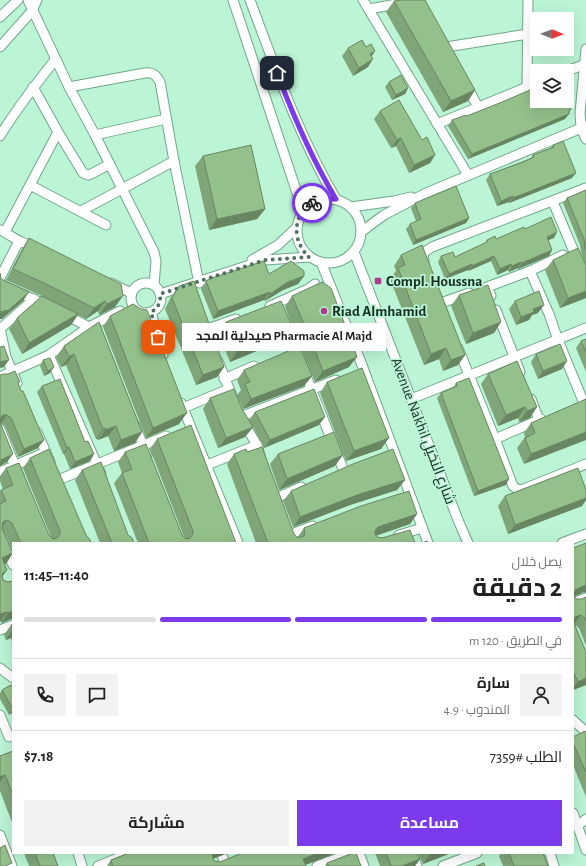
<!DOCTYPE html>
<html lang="ar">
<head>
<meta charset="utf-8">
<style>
  body { margin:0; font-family:"Alegreya Sans",Cairo,sans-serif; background:#f2f2f2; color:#222; direction:rtl; height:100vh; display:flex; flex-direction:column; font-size:15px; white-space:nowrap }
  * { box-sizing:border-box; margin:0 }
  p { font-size:13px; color:#767676 }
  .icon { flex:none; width:22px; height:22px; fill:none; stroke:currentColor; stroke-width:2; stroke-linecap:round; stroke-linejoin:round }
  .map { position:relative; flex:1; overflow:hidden; direction:ltr }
  .details { position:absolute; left:12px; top:542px; width:562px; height:312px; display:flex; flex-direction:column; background:#fff; border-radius:0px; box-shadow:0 4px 16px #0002; direction:rtl }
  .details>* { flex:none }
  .needle { width:26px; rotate:91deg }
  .buttons { position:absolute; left:530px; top:12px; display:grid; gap:8px }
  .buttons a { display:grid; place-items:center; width:44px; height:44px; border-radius:0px; background:#fff; box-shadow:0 4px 16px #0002; font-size:20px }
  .pin { position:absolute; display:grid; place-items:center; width:34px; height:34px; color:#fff; margin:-17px; border-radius:8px; box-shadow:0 2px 6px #0006 }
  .courier { position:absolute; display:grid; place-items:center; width:40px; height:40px; margin:-20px; border:3px solid #7c3aed; border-radius:50%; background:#fff; color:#222; box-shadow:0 1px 5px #0007 }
  .bubble { position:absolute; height:28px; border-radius:0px; background:#fff; box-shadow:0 4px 16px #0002; font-size:13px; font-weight:700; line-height:28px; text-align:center; direction:rtl }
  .head em { font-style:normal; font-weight:700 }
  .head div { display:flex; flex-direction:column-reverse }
  .head { display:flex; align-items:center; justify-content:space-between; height:68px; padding:0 12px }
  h1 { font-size:26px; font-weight:700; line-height:30px }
  .bar { display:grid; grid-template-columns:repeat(4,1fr); gap:6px 4px; align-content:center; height:48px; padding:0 12px }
  .bar i { height:5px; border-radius:3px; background:#e0e0e0 }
  .bar .selected { background:#7c3aed }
  .bar p { grid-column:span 4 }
  .line { display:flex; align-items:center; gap:10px; padding:0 12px; border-top:1px solid #e0e0e0 }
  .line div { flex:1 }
  .round { display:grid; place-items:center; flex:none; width:42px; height:42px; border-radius:0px; background:#f2f2f2 }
  .button { display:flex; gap:8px; margin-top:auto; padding:8px 12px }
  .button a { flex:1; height:46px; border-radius:0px; background:#7c3aed; color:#fff; font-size:16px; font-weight:700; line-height:46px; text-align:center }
  .button a+a { background:#f2f2f2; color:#222 }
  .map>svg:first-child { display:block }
</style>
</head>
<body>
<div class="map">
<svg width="586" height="866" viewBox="0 0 586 866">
  <rect width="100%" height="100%" fill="#bbf5d5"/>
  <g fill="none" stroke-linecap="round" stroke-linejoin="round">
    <g stroke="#6fa789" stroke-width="11">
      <g id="minor">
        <path d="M28 0 69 87 95 135 154 252 156 261 154 285"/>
        <path d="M233 0 303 211"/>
        <path d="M250 0C275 67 299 137 336 199"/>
        <path d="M363 0 468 175"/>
        <path d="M369 9 419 0"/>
        <path d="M0 17 18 0"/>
        <path d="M0 47 32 11 37 0"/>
        <path d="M446 47 528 34"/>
        <path d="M586 49 580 113 581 128 586 139"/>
        <path d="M567 71 586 64"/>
        <path d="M466 85 478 107"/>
        <path d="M69 87 145 73C153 72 156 75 160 82L174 161 199 283"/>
        <path d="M527 87 528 0"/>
        <path d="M437 124 537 83"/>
        <path d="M58 132 83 173 88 175 91 174 110 164"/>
        <path d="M95 135 166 119"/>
        <path d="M0 136C16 109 36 84 55 60"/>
        <path d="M30 185 106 225"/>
        <circle cx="329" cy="231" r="32"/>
        <path d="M553 202 586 280"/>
        <path d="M351 207 394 201 411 197"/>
        <path d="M81 211 174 161"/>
        <path d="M1 230 19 241 36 248"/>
        <path d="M5 232 58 132 33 87"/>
        <path d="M361 232 384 215 424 194 586 126"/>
        <path d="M354 252 458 520 468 543"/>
        <path d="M252 260 278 245 296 228"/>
        <path d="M321 262 362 365 428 543"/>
        <path d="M424 262 423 253 432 247 586 188"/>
        <path d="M530 271 563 255"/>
        <path d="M0 278 19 241"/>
        <circle cx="146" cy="298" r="15"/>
        <path d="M111 283 131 293"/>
        <path d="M0 284 48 306"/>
        <path d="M160 294 265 260 309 257"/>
        <path d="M491 296 487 287 530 271 549 314 558 340 583 401"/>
        <path d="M441 303 469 293"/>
        <path d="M270 306 308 289 315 284"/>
        <path d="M496 310 520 372"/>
        <path d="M151 312 163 355"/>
        <path d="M64 314 89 327"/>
        <path d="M285 323 343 469"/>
        <path d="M0 328 6 357 17 383"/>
        <path d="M0 329 34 299"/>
        <path d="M207 329 236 319"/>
        <path d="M458 348 495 439 513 486 517 489 521 490 586 464"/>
        <path d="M49 355 101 474"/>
        <path d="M218 361 234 401"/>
        <path d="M0 377 49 355 89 327 120 311"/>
        <path d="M224 379 254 366"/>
        <path d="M411 399 586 328"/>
        <path d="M531 399 539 420"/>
        <path d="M181 403 238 543"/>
        <path d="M183 408 229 389"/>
        <path d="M240 417 336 380"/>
        <path d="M243 422 257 445 261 459"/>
        <path d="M135 425 147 456"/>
        <path d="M0 429 19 476"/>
        <path d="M37 432 50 462"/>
        <path d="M495 439 541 419"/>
        <path d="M207 465 257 445"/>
        <path d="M0 472 41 454"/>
        <path d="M58 480 166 436"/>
        <path d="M276 498 301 487"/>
        <path d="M289 535 313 526"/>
        <path d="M399 535 422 528"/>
        <path d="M0 536 13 565"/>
        <path d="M562 543 586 534"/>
        <path d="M573 603 586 598"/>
        <path d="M0 630 13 625"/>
        <path d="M0 668 13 678"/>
        <path d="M0 715 9 737"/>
        <path d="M573 720 586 732"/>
        <path d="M573 813 586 850"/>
        <path d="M577 826 586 819"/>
        <path d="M0 835 12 866"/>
        <path d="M78 853 82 866"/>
        <path d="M221 853 226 866"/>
        <path d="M359 853 364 866"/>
        <path d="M412 853 417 866"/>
        <path d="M550 853 554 866"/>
        <path d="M98 866 131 853"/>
        <path d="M317 866 352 853"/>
        <path d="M443 866 477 853"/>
      </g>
    </g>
    <use href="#minor" stroke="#fff" stroke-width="9"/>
  </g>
  <g fill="#7fa578">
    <path d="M394 1 475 90 468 101 443 112 386 12Z"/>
    <path d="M348 48 368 67 353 76 342 56Z"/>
    <path d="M389 82 408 88 405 94 392 100 385 87Z"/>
    <path d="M570 96 571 109 565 119 468 159 448 126 452 120 467 116Z"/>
    <path d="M380 111 422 140 435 155 430 163 409 173 396 146 391 148 374 119Z"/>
    <path d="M553 145 572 178 509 203V202L497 206 486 180 490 174 531 158 533 155 551 148Z"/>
    <path d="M203 156 265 209 257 219 209 230 195 166Z"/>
    <path d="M586 190V265L581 252V251L580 245 563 203 567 198Z"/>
    <path d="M415 203 469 218 466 223 413 245 406 229 410 224 416 221 411 208Z"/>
    <path d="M525 229 554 238 548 240 552 250 549 256 518 269V268L509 272 508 270 497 275 491 261 468 271V270L445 279 438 262 441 256 455 257 485 243 487 240 496 239Z"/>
    <path d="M29 238 115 307 99 315 98 311 86 319 78 315 71 325 22 354 9 329 17 318 42 296 6 280 22 249Z"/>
    <path d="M401 255 465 355 458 365 443 371 439 359 424 365 390 279 396 271 394 266Z"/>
    <path d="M553 260 586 298 560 308 545 270Z"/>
    <path d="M269 274 304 276 298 284 283 290 265 301 264 300 213 319 201 289 206 281Z"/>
    <path d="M179 286 224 367 217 377 196 385 165 309 171 297Z"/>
    <path d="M459 295 501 322 494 333 466 344 451 306Z"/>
    <path d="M292 296 349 367 315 382 302 349 304 346 299 333 296 334 285 307Z"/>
    <path d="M515 301 538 313 532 315 529 320 516 325 509 309Z"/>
    <path d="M110 316 179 424 146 438 103 327Z"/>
    <path d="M99 322 142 432 135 443 114 451 108 436 98 440 97 439H96L66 365 61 367 56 357 64 346Z"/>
    <path d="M226 322 285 339 230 362 218 332Z"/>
    <path d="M586 339V372L576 348 581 341Z"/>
    <path d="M536 354 562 369 538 379 531 362Z"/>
    <path d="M43 360 50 373 44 376 40 366Z"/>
    <path d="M517 361 530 418 519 422 518 418 498 426 481 384 488 374Z"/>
    <path d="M244 370 312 376 304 386 243 409 237 395 241 390 237 380Z"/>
    <path d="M0 375 18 384 38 448 18 457 5 426 1 423 7 462 0 466Z"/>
    <path d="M327 382 381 449 346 461 320 393Z"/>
    <path d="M456 383 506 485 474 496 437 398 441 393 453 388Z"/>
    <path d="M42 386 85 442 94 454 90 461 70 469 64 454H63L37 392Z"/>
    <path d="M210 398 242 409 249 420 255 412 319 425 264 448 253 427 245 437 218 448 203 409Z"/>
    <path d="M586 399 524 464 517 448 525 437 524 433 531 423Z"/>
    <path d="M157 439 236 543H138L114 483 122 473 118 462 125 452 182 535 184 537 150 449Z"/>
    <path d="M247 452 294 534 297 538 304 528 417 514 410 524 376 536 377 537 382 538 415 543H256L227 464 234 454Z"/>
    <path d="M278 454 335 466 279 490 270 464Z"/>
    <path d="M30 458 91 543H13V550L5 533 3 532 6 564H4L7 570 2 576 3 580 8 582 13 581V620L11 619 1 623 0 491 1 490 3 489 0 481V476L6 468 49 535 51 537 23 468Z"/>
    <path d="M82 470 128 535 134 543H100L75 480Z"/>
    <path d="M405 480 397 490 350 505 293 527 283 501 291 491Z"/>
    <path d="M505 496 582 506 508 534 498 506Z"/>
    <path d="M573 548 584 592 574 596 576 599H582L586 597V646L579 628 574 624 586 685 573 690Z"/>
    <path d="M13 624V645L11 638 6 640 4 635 11 625Z"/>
    <path d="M13 688V715L12 713 9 715 0 699V693L2 690Z"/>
    <path d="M586 732V797L573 765V737Z"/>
    <path d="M13 751V825L0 791V756Z"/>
    <path d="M24 853H53L58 866H29Z"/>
    <path d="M129 853H228L213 859 214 861 220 862 305 865 306 866H107L111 860Z"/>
    <path d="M375 853H417L420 859 415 866H380Z"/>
    <path d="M418 853H451L423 864Z"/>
    <path d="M501 853H543L548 866H503L499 856Z"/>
    <path d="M327 863 361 866H325Z"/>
  </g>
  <g fill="#688661">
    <path d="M375 51 370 59V54Z"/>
    <path d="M373 59 368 67 353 76 359 68Z"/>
    <path d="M408 88 405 94 392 100 396 95Z"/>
    <path d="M475 90 468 101 443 112 451 101Z"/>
    <path d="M571 109 567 114H569L565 119 468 159 472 154Z"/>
    <path d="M401 138 396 146 391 148 397 140Z"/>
    <path d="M435 155 430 163 409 173 414 165Z"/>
    <path d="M576 173 572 178 509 203 513 198Z"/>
    <path d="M513 196 509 202 497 206 501 201Z"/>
    <path d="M265 209 257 219 209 230 217 219Z"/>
    <path d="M469 218 466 223 413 245 416 240Z"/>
    <path d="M557 232 554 238 543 242 547 237Z"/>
    <path d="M552 250 549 256 518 269 522 263Z"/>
    <path d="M494 256 491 261 468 271 472 266Z"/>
    <path d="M521 262 518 268 509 272 512 266Z"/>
    <path d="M472 264 468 270 445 279 449 274Z"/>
    <path d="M511 264 508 270 497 275 500 269Z"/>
    <path d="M304 276 298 284 283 290 265 301 270 294 288 282Z"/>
    <path d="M586 291V298L560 308 568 298Z"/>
    <path d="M29 292 23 301 2 319H0V312Z"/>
    <path d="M270 292 264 300 213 319 218 311Z"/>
    <path d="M123 296 115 307 99 315 107 304Z"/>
    <path d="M105 301 98 311 86 319 94 308Z"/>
    <path d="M544 305 538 313 532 315 529 320 516 325 521 317 533 309Z"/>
    <path d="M78 314 71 325 22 354 29 343Z"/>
    <path d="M501 322 494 333 466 344 473 333Z"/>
    <path d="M307 323 299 333 296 334 304 324Z"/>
    <path d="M293 328 285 339 230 362 237 351Z"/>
    <path d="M446 348 439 359 424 365 431 354Z"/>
    <path d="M74 354 66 365 61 367 69 357Z"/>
    <path d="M465 355 458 365 443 371 451 360Z"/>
    <path d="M357 357 349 367 315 382 323 371Z"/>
    <path d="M9 360 4 367 0 368V362Z"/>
    <path d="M567 361 562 369 538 379 543 371Z"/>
    <path d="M54 367 50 373 44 376 48 371Z"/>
    <path d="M224 367 217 377 196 385 203 375Z"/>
    <path d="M312 376 304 386 243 409 251 399Z"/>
    <path d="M525 407 518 418 498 426 506 415Z"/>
    <path d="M537 407 530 418 519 422 527 411Z"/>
    <path d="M187 413 179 424 146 438 153 428Z"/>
    <path d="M3 415H7L1 423H0V419Z"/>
    <path d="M325 417 319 425 264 448 270 440Z"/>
    <path d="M116 426 108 436 98 440 105 430Z"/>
    <path d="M253 427 245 437 218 448 226 438Z"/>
    <path d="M105 428 97 439H96L103 429Z"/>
    <path d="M142 432 135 443 114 451 121 440Z"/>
    <path d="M586 432V440L524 464 531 454Z"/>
    <path d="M389 438 381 449 346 461 354 451Z"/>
    <path d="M44 440 38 448 18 457 24 449Z"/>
    <path d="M69 447 64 454H63L67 448Z"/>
    <path d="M13 454 7 462 0 466V462L1 460Z"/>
    <path d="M94 454 90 461 70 469 75 462Z"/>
    <path d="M343 455 335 466 279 490 287 479Z"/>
    <path d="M509 479 506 485 474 496 478 491Z"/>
    <path d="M405 480 397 490 350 505 293 527 300 517 357 495Z"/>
    <path d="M586 498V500L582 506 508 534 515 525Z"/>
    <path d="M417 514 410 524 371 537 375 531 378 527Z"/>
    <path d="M7 520 0 530 3 522Z"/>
    <path d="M13 553 6 564 0 566 2 558Z"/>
    <path d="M7 570 0 580 2 574Z"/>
    <path d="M586 585V593L584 592 573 597 575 590Z"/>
    <path d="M13 611V620L11 619 1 623 8 613Z"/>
    <path d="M7 612 0 622V614Z"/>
    <path d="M581 615 574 624 573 625 575 617Z"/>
    <path d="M13 629V635L11 638 6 640Z"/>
    <path d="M586 678V685L573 690V688L578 682Z"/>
    <path d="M13 709V711L12 713 9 715Z"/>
    <path d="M5 775 0 782V777Z"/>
    <path d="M214 853H228L209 860Z"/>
    <path d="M318 853H336L303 866V859Z"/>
    <path d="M432 853H451L423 864 430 854Z"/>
    <path d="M420 859 415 866H402Z"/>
  </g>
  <g fill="#94c08b" stroke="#688661">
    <path d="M401 0H425L475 90 451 101 394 1Z"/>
    <path d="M362 40 366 47 371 44 375 51 370 54 373 59 359 68 348 48Z"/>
    <path d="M401 75 408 88 396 95 389 82Z"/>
    <path d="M569 75 572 79 570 96 571 109 569 110V114L472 154 452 120 466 115 467 116 502 102 537 87V101H567V76Z"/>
    <path d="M399 100 422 140 427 137 435 155 414 165 401 138 397 140 380 111Z"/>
    <path d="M563 141 576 173 513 198V196L501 201 490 174 523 162 534 157 533 155 554 147 553 145Z"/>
    <path d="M251 145 265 209 217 219 203 156Z"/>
    <path d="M456 186 469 218 416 240 410 224 421 219 415 203Z"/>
    <path d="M586 190V250L584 246H585L584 239 567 198Z"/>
    <path d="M551 217 557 232 547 237 552 250 522 263 521 262 512 266 511 264 500 269 494 256 472 266V264L449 274 441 256 453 252 455 257 487 242V240L495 236 496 239 524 227 525 229Z"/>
    <path d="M29 238 121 284 123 296 107 304 105 301 94 308 44 283 13 269Z"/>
    <path d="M422 245 465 355 451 360 446 348 431 354 398 268 405 265 401 255Z"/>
    <path d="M578 248 586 265V291L568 298 553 260Z"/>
    <path d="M264 261 269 274 291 261 304 271V276L288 282 270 294V292L218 311 206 281 209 279Z"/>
    <path d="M0 273 1 278 3 280 29 292 9 310 0 312Z"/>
    <path d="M194 281 224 367 203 375 172 298 179 286Z"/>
    <path d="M322 282 331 288 357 357 323 371 310 338 312 337 307 323 304 324 292 296Z"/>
    <path d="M488 285 501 322 473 333 459 295Z"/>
    <path d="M539 291 544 305 533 309 534 312 521 317 515 301Z"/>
    <path d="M42 296 78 314 29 343 17 318Z"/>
    <path d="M281 301 293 328 237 351 226 322Z"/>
    <path d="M133 304 141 309 147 310 187 413 153 428 110 316Z"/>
    <path d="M99 322 142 432 121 440 116 426 105 430V428L103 429 74 354 69 357 64 346Z"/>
    <path d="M586 339V352L581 341Z"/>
    <path d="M560 344 567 361 543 371 536 354Z"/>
    <path d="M4 346 9 360 0 362V347Z"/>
    <path d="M300 346 312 376 251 399 245 384 250 382 244 370Z"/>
    <path d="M50 358 54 367 48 371 43 360Z"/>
    <path d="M517 361 537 407 527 411 525 407 506 415 488 374Z"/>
    <path d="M362 368 389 438 354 451 327 382Z"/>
    <path d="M15 371 20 382 18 383 21 391H23L44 440 24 449 11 418 7 415H3L0 419V422L13 454 1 460 0 458V375L4 374H8Z"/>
    <path d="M469 378 509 479 478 491 441 393 457 386 456 383Z"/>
    <path d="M60 379 85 442 88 441 94 454 75 462 69 447 67 448 42 386Z"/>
    <path d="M234 389 242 409 253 427 226 438 210 398Z"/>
    <path d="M314 389 325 417 270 440 255 412Z"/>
    <path d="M586 399V432L531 454 525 438 535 433 531 423Z"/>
    <path d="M191 425 236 543H149L122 473 132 469 125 452 146 444 182 535 186 539 190 538 193 534V531L157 439Z"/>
    <path d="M334 432 343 455 287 479 278 454Z"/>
    <path d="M262 447 294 534 298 538 304 536 305 533 304 528 361 506 409 491 417 514 378 527 375 531V534L377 537 382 538 410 530 415 543H268L234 454 246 449 247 452Z"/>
    <path d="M49 449 86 535 90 540 91 543H21L12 523 7 520 3 522 2 528 13 553 2 558 7 570 2 574 3 580 8 582 13 581V611L8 613 7 612 0 614V504L6 501 1 490 13 485 6 468 19 463 49 535 53 539 57 538 60 534V531L30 458Z"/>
    <path d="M393 449 405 480 357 495 300 517 291 491 353 464Z"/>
    <path d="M101 462 128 535 132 538 134 543H112L82 470Z"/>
    <path d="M578 468 586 490V498L515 525 505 496Z"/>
    <path d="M427 541 428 543H422Z"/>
    <path d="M586 543V585L575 590 574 596 576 599H582L586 597V621L585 618 581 615 575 617 574 623 586 652V678L578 682 573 671V548Z"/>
    <path d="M13 624V629L11 625Z"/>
    <path d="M11 685 13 688V709L2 690Z"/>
    <path d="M585 731 586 732V772L581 761 573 743V737Z"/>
    <path d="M13 751V795L5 775 0 777V756Z"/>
    <path d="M5 845 12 863 5 866H0V848Z"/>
    <path d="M35 853H53L58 866H40Z"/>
    <path d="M129 853H214L212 855 214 861 220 862 242 853H318L303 859 306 866H113L111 860Z"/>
    <path d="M353 853H356L361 866H329L327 863Z"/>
    <path d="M386 853H417L420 859 402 866H391Z"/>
    <path d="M509 853H543L548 866H514Z"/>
    <path d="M484 863 485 866H476Z"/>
  </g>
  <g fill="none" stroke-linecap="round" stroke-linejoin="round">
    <path stroke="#4f7260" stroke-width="4" stroke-dasharray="0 7.2" d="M158 337 151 312C158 308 161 303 160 294L265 260 309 257C292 241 292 216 312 203"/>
    <path stroke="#7c3aed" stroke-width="5" d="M277 73C293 115 313 161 336 199H322L312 203"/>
  </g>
  <g fill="#af398f" stroke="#bbf5d5" stroke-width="1.5">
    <rect x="374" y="277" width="8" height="8" rx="2"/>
    <circle cx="324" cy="311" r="4"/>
  </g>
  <g text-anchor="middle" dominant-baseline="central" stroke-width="3.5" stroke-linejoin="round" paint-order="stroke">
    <g font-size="15" font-weight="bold" fill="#152c21" stroke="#bbf5d5" text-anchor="start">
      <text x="386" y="281">Compl. Houssna</text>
      <text x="332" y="311">Riad Almhamid</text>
    </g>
    <g font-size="15" fill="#152c21" stroke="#bbf5d5">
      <text transform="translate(423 431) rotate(69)">Avenue Nakhil شارع النخيل</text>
    </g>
  </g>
</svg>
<div class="buttons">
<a><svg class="needle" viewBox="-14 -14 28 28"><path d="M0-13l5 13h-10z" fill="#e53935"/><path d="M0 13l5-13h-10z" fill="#767676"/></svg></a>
<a><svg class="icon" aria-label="layers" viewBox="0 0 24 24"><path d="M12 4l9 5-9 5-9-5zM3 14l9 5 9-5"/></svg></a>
</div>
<div class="pin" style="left:158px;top:337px;background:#ea580c"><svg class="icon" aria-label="bag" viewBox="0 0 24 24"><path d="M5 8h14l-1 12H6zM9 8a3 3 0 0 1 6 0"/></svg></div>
<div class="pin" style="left:277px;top:73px;background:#1f2937"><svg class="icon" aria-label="home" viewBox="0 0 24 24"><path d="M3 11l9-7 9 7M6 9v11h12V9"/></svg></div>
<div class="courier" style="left:312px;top:203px"><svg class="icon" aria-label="bike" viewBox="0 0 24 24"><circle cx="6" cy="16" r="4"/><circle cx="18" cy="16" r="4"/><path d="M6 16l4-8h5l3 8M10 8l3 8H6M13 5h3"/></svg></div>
<div class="bubble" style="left:182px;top:323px;width:204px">Pharmacie Al Majd صيدلية المجد</div>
<section class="details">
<div class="head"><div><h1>2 دقيقة</h1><p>يصل خلال</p></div><em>11:40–11:45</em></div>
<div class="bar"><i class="selected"></i><i class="selected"></i><i class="selected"></i><i></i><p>في الطريق · 120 m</p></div>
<div class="line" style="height:72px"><a class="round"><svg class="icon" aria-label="person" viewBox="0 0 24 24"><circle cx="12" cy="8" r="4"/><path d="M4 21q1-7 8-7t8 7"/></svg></a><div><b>سارة</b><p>المندوب · 4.9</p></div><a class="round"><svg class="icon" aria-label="chat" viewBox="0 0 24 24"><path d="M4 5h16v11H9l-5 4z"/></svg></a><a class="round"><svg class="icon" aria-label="phone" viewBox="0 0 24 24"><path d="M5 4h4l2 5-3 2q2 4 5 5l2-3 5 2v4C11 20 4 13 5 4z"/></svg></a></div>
<div class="line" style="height:52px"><div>الطلب #7359</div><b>$7.18</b></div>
<div class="button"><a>مساعدة</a><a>مشاركة</a></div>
</section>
</div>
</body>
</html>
